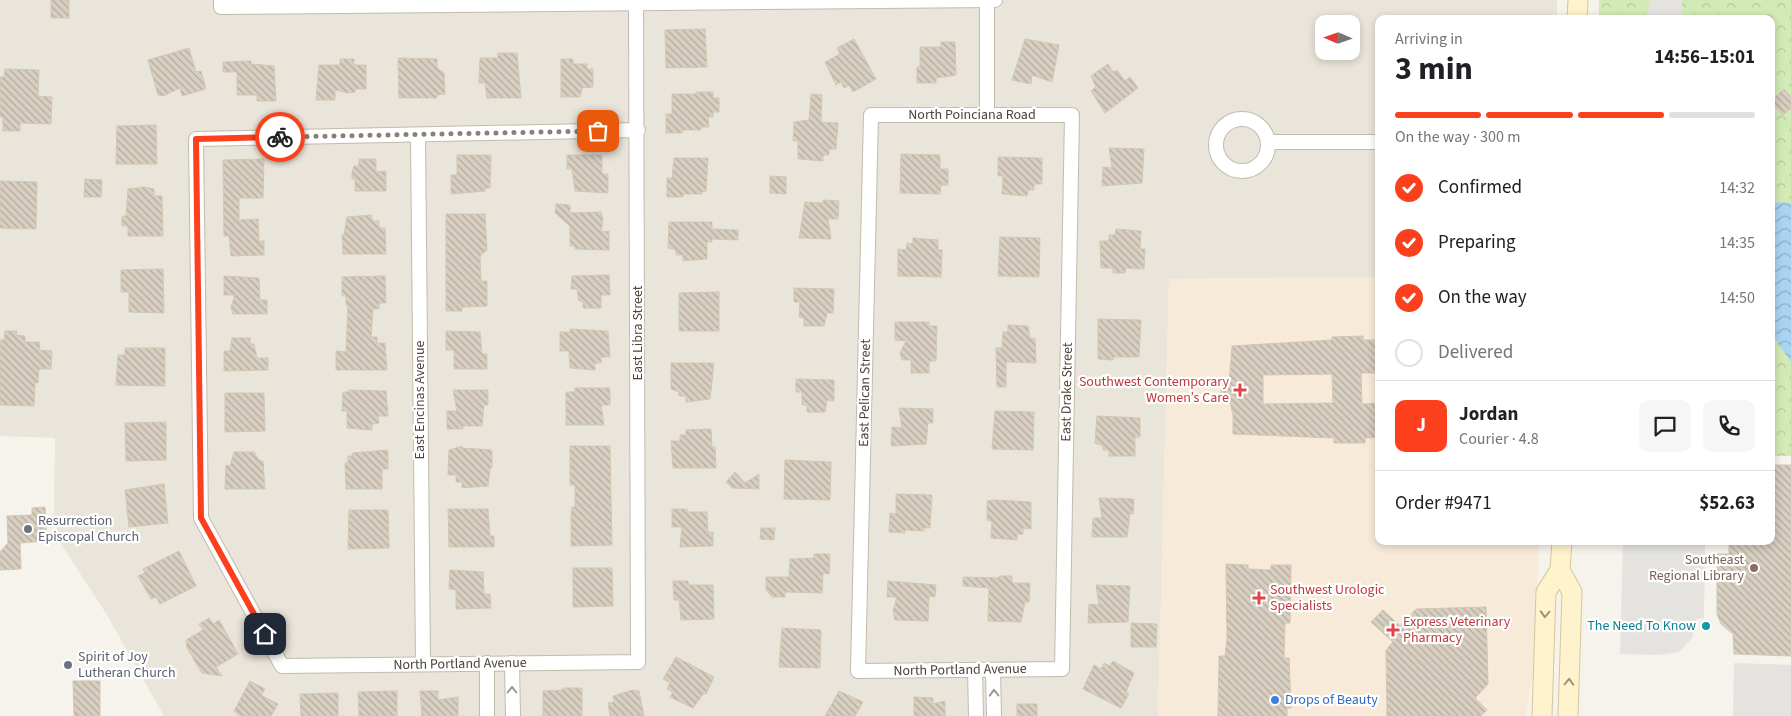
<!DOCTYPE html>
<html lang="en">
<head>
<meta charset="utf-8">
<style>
  body { margin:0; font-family:"Source Sans 3",sans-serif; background:#f6f6f6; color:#202124; height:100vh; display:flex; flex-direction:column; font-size:19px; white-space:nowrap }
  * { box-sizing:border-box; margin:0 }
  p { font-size:16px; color:#757577 }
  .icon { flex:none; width:28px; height:28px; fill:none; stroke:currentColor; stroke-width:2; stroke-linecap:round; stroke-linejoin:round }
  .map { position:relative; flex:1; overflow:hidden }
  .details { position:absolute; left:1375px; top:15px; width:400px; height:530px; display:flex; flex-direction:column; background:#fff; border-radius:10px; box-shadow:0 2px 8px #0003 }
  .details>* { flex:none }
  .needle { width:32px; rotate:272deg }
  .tools { position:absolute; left:1315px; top:15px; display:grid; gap:10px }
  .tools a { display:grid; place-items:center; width:45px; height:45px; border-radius:10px; background:#fff; box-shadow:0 2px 8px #0003; font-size:25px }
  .pin { position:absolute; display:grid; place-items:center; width:42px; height:42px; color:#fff; margin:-21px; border-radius:10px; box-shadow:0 2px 8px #0006 }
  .courier { position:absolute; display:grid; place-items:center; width:50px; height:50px; margin:-25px; border:4px solid #fc3f1d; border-radius:50%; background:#fff; color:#222; box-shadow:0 1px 6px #0007 }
  .overview em { font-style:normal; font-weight:700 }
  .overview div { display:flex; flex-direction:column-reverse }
  .overview { display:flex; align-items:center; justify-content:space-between; height:85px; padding:0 20px }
  h1 { font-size:32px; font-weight:700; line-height:38px }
  .bar { display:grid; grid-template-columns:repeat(4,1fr); gap:8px 5px; align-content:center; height:60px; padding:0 20px }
  .bar i { height:6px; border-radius:4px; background:#e0e0e0 }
  .bar .selected { background:#fc3f1d }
  .bar p { grid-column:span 4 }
  .line { display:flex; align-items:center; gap:12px; padding:0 20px; border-top:1px solid #e0e0e0 }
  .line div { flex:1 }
  .round { display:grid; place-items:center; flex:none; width:52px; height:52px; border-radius:10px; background:#f6f6f6 }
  ol { padding:0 20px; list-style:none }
  li { display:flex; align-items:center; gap:15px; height:55px }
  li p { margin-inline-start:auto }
  li .icon { padding:5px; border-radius:50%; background:#fc3f1d; color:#fff; stroke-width:4 }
  li:last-child { color:#757577 }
  li i { width:28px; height:28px; border:2px solid #e0e0e0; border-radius:50% }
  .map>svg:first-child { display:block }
</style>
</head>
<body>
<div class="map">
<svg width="1791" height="716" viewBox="0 0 1791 716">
  <defs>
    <pattern id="forest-crowns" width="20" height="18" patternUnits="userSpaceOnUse" patternTransform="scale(1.25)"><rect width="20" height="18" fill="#d2eab5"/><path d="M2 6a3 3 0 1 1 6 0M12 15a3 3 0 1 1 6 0" fill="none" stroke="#b6ca9c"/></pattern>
    <pattern id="water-waves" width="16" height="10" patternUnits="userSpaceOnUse" patternTransform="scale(1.25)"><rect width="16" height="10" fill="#a9d4f2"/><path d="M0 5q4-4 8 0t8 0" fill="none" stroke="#8caec5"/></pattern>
    <pattern id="building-back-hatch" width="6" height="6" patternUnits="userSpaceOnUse" patternTransform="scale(1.25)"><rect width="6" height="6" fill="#d8cfc1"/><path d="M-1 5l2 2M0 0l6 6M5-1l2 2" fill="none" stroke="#b1aa9e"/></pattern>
  </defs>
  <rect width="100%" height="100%" fill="#f6f3ec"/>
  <path fill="#eae5da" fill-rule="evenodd" d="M0 0H1557V19H1379V277L1169 279 1158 716H164L107 615 59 541 54 517 55 438 0 436ZM1324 24H1351V51H1324Z"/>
  <path fill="#f7ead8" d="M1379 277V541H1539L1534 665 1526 716H1158L1169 279Z"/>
  <path fill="url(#forest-crowns)" d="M1599 0H1791V456H1771V19H1599Z"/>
  <g fill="#e5e3e0">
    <path d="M1650 0H1682V19H1646Z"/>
    <path d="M1623 541H1705L1704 618 1696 619 1692 638 1679 652 1658 655 1620 654Z"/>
    <path d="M1734 663 1791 665V716H1733Z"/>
  </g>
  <path fill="url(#water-waves)" d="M1771 202 1791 203V362L1771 333Z"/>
  <g fill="url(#building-back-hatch)" stroke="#d3c7b4" fill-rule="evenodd">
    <rect x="51" y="0" width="18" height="18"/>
    <path d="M705 29 707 67 666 68 665 30Z"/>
    <path d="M854 39 876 79 853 92 849 85 844 88 841 82 836 85 825 62 840 54 837 48Z"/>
    <path d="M1025 39 1059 45 1052 82 1032 75 1031 84 1012 80Z"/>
    <path d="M941 42H955L956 75 936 78V83H917V67H920V47H941Z"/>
    <path d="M189 48 196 72 201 71 206 89 182 96 180 88 163 96 158 95 148 60Z"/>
    <path d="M498 53H517L521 98H487L485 83H479L480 58H498Z"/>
    <path d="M398 58 437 59V68L444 73 445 94 437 95V98H399Z"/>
    <path d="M340 59H354V65H366V89H355V92L348 93 335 90V100H316L319 65H340Z"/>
    <path d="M561 59H573V64H587V69H593V87L582 88 580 97H561Z"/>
    <path d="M251 61V64L274 66 276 101H257V95H237V72H223V62Z"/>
    <path d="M1108 64 1113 72 1117 70 1125 81 1130 77 1138 88 1105 113 1091 91 1096 87 1091 76Z"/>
    <path d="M5 69 39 70 38 96 52 97 51 124 20 123V131H3V117H0V77H4Z"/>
    <path d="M1784 89 1791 97V108L1783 115 1771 101Z"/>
    <path d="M696 92H713V98H719V112H713V117H708L709 127H701V130H682V133H666V114H672V94H696Z"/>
    <path d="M811 94 822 95 821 122 838 123 836 149H829V155H823V161L798 159V141H793L794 122 809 120Z"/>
    <path d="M156 125 157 164H116L117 126Z"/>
    <path d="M1109 148 1144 149 1142 183 1102 186 1103 167 1112 168Z"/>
    <path d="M901 154 940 155V169H948V185H941L940 194 900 193Z"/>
    <path d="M457 155H491L490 188H485V191L451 194V175H457Z"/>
    <path d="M567 155H602V174H608V193L575 191 572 169H567Z"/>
    <path d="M998 157 1042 158V184H1034V190H1028L1027 196 1002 194 1003 176H998Z"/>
    <path d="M674 158H708L706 191 702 192V194H683V197H667V178H672Z"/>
    <path d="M264 159 263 198H239V220L258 219 259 241H264V255L231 256 229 236H224L223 160Z"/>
    <path d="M359 159H376V172L386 171V191H355V179H352V172L354 166H359Z"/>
    <path d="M770 176 786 177V194L770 193Z"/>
    <path d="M85 179 102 180 101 197H84Z"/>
    <path d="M0 181 37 182 36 229 0 228Z"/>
    <path d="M144 187 154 189V196H162L163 236H128V226H122V216H126L128 189Z"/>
    <path d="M823 200 839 201 838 219H828L831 239 799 238 805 202 823 203Z"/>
    <path d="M556 204 570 205V213L601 212 603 219 601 232 609 231V250L575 249V246H570V226L555 213Z"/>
    <path d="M446 214H485L487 250 480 256 481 281H487V306L462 307V311H446Z"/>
    <path d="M372 215V221H379V228H385L386 254H343L342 235H344L347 217Z"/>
    <path d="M669 222H712V229L738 230V240L712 239V242H707V259L683 261V255H676V250L668 248Z"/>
    <path d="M1116 229 1141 231 1140 249H1145L1144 269 1126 268 1125 273H1113V268H1101L1100 241H1109V235H1115Z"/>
    <path d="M1000 237 1040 238 1039 277 998 276Z"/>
    <path d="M913 238 938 240V250H942L941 277 898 276V249L906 250 907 243 913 244Z"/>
    <path d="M163 269 164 313 129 312V292H121V270Z"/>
    <path d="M609 275 610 295H601V308H583V301H579L577 289H571L572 276Z"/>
    <path d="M224 276 259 278 260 300H267V314H233L231 307 235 295H224Z"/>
    <path d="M385 276 386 303H379V309H373L371 337H377V343H385L387 370H336V351L346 352 348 305H346V296H342V277Z"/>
    <path d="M794 288 834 289 833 313H827L824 326H804V318L799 317 800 302H794Z"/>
    <path d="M719 292V331H679V293Z"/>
    <path d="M1098 319 1141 320 1139 357H1114L1113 360 1098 359Z"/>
    <path d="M895 322H929V326H937L936 361H929V373H911V360H902L900 353 906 341 895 340Z"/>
    <path d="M1008 325 1028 326 1030 338 1035 339 1036 363 1006 362V387H997L996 348H1002L1003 332H1008Z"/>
    <path d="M570 329 608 331 610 357H601V363H595V370L570 368 569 351H560V332H570Z"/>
    <path d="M5 331H17L16 335 25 336V342H40L39 350 52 351 51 369H39L38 383 35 382 34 406 0 405V340H4Z"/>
    <path d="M446 331 480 332 482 354H487V369H454V350H446Z"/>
    <path d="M1363 336V340H1379V373H1361L1362 404 1379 403V437L1365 438V443H1334V438L1233 434V415L1229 397H1221V385H1229L1232 346 1332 340V337ZM1332 374 1333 403 1263 404V375Z"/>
    <path d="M232 338H250V344H254L257 358H268V370L224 371V351H230Z"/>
    <path d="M125 348H165V386L116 385 118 355H125Z"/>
    <path d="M671 363H714L710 399 686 402V396H679V392L671 389Z"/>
    <path d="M796 379 834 380V401L827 400 825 412H807V405H802V392H796Z"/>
    <path d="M575 388H610V405H601L604 425H566V392H575Z"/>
    <path d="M348 390 386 391 388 416H378L379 423 372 424V430L347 428V411H342L343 392H348Z"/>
    <path d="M453 390H488V405H484L482 426H463V429H447V411H457Z"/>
    <path d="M225 393H264L265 431 225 432Z"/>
    <path d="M899 408 933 409V423H928L926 444 891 446 892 427 902 428Z"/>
    <path d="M995 411 1034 412 1033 450 992 449Z"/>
    <path d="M1097 416 1140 418V437H1135V456H1109V450H1103V446L1095 443Z"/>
    <path d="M166 422V460L126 461 125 423Z"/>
    <path d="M711 429 712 447H715L716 468H673L671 441H680V435H686V430Z"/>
    <path d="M462 446V448L492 450V468H490L488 486 462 488V482H456V475H448L449 450Z"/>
    <path d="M570 446H610L612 545 571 546V514L572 507H575V485H570Z"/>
    <path d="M388 450V469H382V489H346L345 463H348V456H353L352 453Z"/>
    <path d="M234 452H254L259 460 263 461 265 489H225L226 465 230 466Z"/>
    <path d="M785 460 831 462 830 500 784 499Z"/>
    <path d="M1771 465H1791V656L1734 654 1733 634 1721 624 1717 614V554H1729V541H1771Z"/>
    <path d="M735 472 745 483 759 474V489L732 488 726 482Z"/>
    <path d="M164 484 168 523 129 527 125 490Z"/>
    <path d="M896 494 932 495 930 528H924V531L905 530V533L889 532 890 513 896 514Z"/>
    <path d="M1099 498 1134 499 1133 514 1130 513 1127 537H1092L1093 518H1102Z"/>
    <path d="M994 500 1031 502V529L1023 528V534H1017V540L991 538 992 521 987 520V501Z"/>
    <path d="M45 507 47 541 20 543 21 569 0 570V552L8 543 7 516 32 515V508Z"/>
    <path d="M448 509H488L490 536H494V547H449Z"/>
    <path d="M672 509H687L688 512H707L708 532H713V546L680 547 682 527H672Z"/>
    <path d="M349 510H388L389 548 348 549Z"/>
    <path d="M761 528H775L774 540 760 539Z"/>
    <path d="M179 551 196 586 160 604 156 597 151 599 138 576 145 573 143 569Z"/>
    <path d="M814 554H830L829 574 823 573 822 593 785 592V597H772L766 590V577H789L790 559 814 558Z"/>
    <path d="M1226 564 1248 565V569L1271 570V565H1291L1290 623H1285L1284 658H1289L1291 708H1287V716H1218L1219 656H1225L1227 638Z"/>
    <path d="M573 568H612L613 606 573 607Z"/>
    <path d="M450 570 483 572 484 594H490L491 608 456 609V590L449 589Z"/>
    <path d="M999 576H1012V583H1030L1029 602H1025L1021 622 988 621 989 588 963 586V577L999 578Z"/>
    <path d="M673 581H688L689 585H713L714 619 681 620 679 600H674Z"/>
    <path d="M888 581 936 585 935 597 929 596 928 621 895 620 893 611 897 597H887Z"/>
    <path d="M1096 585 1130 586 1128 622 1088 623 1089 604 1099 605Z"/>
    <path d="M1486 607 1488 684 1475 698 1487 710 1481 716H1387L1386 650 1393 642 1371 622 1383 610 1400 626 1416 609Z"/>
    <path d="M209 618 213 624 219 620 238 654 216 667 222 676 202 673 187 648 186 640 203 630 199 624Z"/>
    <path d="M1131 623 1157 624 1156 647H1131Z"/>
    <path d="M782 628 821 630 820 668 779 667Z"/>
    <path d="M676 657 714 677 706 694 704 693 693 708 670 697 673 692 667 689 670 683 663 679Z"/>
    <path d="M1113 661 1134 673 1126 692 1129 694 1121 708 1083 689 1094 665 1101 669 1104 663 1110 666Z"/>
    <path d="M73 681H100V716H74Z"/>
    <path d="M250 681 265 689 261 695 278 704 271 716H240L234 711Z"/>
    <path d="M563 688H582V716H543V691L563 690Z"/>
    <path d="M633 690 639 691 644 716H610L608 703 614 702 613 696Z"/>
    <path d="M397 691V716H359L358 692Z"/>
    <path d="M420 691H438V700L458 697V716H422Z"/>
    <path d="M839 691 863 702 855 716H825Z"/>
    <path d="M338 693V716H301L300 694Z"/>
    <path d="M914 697 933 698V704L945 701V716H914Z"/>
    <rect x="1017" y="704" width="20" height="12"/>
  </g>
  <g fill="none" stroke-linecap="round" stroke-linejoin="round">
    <g stroke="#c2bbae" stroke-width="16">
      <g id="minor">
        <path d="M221 0V7L995 0"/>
        <path d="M987 0V114"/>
        <path d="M636 4 638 662 282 666 201 518 196 139 638 130"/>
        <path d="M871 115H1072L1062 669 858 671Z"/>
        <circle cx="1242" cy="145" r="26"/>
        <path d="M418 135 423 664"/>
        <path d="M1269 142H1379"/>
        <path d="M487 663V716"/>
        <path d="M512 663 513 716"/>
        <path d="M975 670 976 716"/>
        <path d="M993 670 994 716"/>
      </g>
    </g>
    <g stroke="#d6c79b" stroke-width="21">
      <g id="secondary">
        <path d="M1577 19 1578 0"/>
        <path d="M1562 541 1560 570 1572 592 1568 716"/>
        <path d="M1542 716 1546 592 1560 570"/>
      </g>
    </g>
    <use href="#minor" stroke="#fff" stroke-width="14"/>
    <use href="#secondary" stroke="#fff3cd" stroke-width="19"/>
  </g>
  <defs><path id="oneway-chevron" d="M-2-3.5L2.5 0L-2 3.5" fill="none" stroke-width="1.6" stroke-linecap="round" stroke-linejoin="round" transform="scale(1.25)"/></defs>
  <g stroke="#9c937c">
    <use href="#oneway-chevron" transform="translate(1545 614) rotate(92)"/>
    <use href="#oneway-chevron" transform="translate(1569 682) rotate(-88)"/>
  </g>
  <g stroke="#9c9892">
    <use href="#oneway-chevron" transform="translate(512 690) rotate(-90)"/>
    <use href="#oneway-chevron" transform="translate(994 693) rotate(-91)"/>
  </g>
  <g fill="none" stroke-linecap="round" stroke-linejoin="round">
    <path stroke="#878178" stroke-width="5" stroke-dasharray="0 9" d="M280 137 598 131"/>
    <path stroke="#fc3f1d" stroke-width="6" d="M265 634 201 518 196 139 280 137"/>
  </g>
  <g fill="#e0444e" stroke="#fff" stroke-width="2">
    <path d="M1237.5 382.5h5v5h5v5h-5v5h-5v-5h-5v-5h5z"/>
    <path d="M1256.5 590.5h5v5h5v5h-5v5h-5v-5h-5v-5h5z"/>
    <path d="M1390.5 622.5h5v5h5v5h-5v5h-5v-5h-5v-5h5z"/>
  </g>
  <g fill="#6b7280" stroke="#fff" stroke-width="2">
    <circle cx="28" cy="529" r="5"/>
    <circle cx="68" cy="665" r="5"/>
  </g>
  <circle fill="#8d6e63" stroke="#fff" stroke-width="2" cx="1754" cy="568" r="5"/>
  <circle fill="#0f9aa8" stroke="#fff" stroke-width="2" cx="1706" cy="626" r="5"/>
  <circle fill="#3f7fe0" stroke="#fff" stroke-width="2" cx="1275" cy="700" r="5"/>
  <g text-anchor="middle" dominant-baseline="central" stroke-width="4.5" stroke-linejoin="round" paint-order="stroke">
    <g font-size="14" fill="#4b4439" stroke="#fff">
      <text x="972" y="115">North Poinciana Road</text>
      <text transform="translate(638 333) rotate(-90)">East Libra Street</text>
      <text transform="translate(1067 392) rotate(-89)">East Drake Street</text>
      <text transform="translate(865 393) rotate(-89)">East Pelican Street</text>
      <text transform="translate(420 400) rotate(-90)">East Encinas Avenue</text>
      <text transform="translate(460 664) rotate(-1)">North Portland Avenue</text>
      <text transform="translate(960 670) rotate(-1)">North Portland Avenue</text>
    </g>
    <g font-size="14" fill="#be3a42" stroke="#fff" text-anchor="start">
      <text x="1229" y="382" text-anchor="end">Southwest Contemporary<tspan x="1229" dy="16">Women’s Care</tspan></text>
      <text x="1270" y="590">Southwest Urologic<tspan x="1270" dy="16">Specialists</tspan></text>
      <text x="1403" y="622">Express Veterinary<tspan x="1403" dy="16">Pharmacy</tspan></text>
    </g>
    <g font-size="14" fill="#5b616d" stroke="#fff" text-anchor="start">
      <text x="38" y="521">Resurrection<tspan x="38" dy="16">Episcopal Church</tspan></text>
      <text x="78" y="657">Spirit of Joy<tspan x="78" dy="16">Lutheran Church</tspan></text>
    </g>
    <g font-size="14" fill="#785e54" stroke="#fff" text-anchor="end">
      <text x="1744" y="560">Southeast<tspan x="1744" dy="16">Regional Library</tspan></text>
    </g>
    <g font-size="14" fill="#0d838f" stroke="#fff" text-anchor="end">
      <text x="1696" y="626">The Need To Know</text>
    </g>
    <g font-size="14" fill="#366cbe" stroke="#fff" text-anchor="start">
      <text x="1285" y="700">Drops of Beauty</text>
    </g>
  </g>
</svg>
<div class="tools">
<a><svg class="needle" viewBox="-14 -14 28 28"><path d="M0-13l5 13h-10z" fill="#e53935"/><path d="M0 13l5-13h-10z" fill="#757577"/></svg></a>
</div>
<div class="pin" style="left:598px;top:131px;background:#ea580c"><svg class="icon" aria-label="bag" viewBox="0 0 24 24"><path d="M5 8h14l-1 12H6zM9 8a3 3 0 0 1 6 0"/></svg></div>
<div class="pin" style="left:265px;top:634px;background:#1f2937"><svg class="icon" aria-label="home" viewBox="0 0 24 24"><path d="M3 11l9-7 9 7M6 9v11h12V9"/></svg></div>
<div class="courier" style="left:280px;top:137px"><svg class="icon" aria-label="bike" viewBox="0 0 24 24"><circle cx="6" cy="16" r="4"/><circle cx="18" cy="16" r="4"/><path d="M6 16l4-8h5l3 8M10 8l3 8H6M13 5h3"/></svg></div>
<section class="details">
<div class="overview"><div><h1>3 min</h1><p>Arriving in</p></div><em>14:56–15:01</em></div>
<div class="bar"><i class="selected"></i><i class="selected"></i><i class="selected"></i><i></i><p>On the way · 300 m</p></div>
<ol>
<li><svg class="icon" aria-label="check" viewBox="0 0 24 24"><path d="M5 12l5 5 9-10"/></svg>Confirmed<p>14:32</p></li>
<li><svg class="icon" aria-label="check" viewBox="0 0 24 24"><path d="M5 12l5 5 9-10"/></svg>Preparing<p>14:35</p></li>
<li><svg class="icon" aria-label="check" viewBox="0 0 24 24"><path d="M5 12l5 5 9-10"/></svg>On the way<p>14:50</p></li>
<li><i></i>Delivered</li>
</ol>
<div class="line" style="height:90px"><b class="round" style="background:#fc3f1d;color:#fff">J</b><div><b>Jordan</b><p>Courier · 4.8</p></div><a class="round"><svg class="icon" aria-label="chat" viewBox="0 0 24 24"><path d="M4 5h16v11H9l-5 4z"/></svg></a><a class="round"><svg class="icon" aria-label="phone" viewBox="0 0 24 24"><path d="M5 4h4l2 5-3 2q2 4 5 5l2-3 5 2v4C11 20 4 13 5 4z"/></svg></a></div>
<div class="line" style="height:65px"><div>Order #9471</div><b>$52.63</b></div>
</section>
</div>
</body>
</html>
